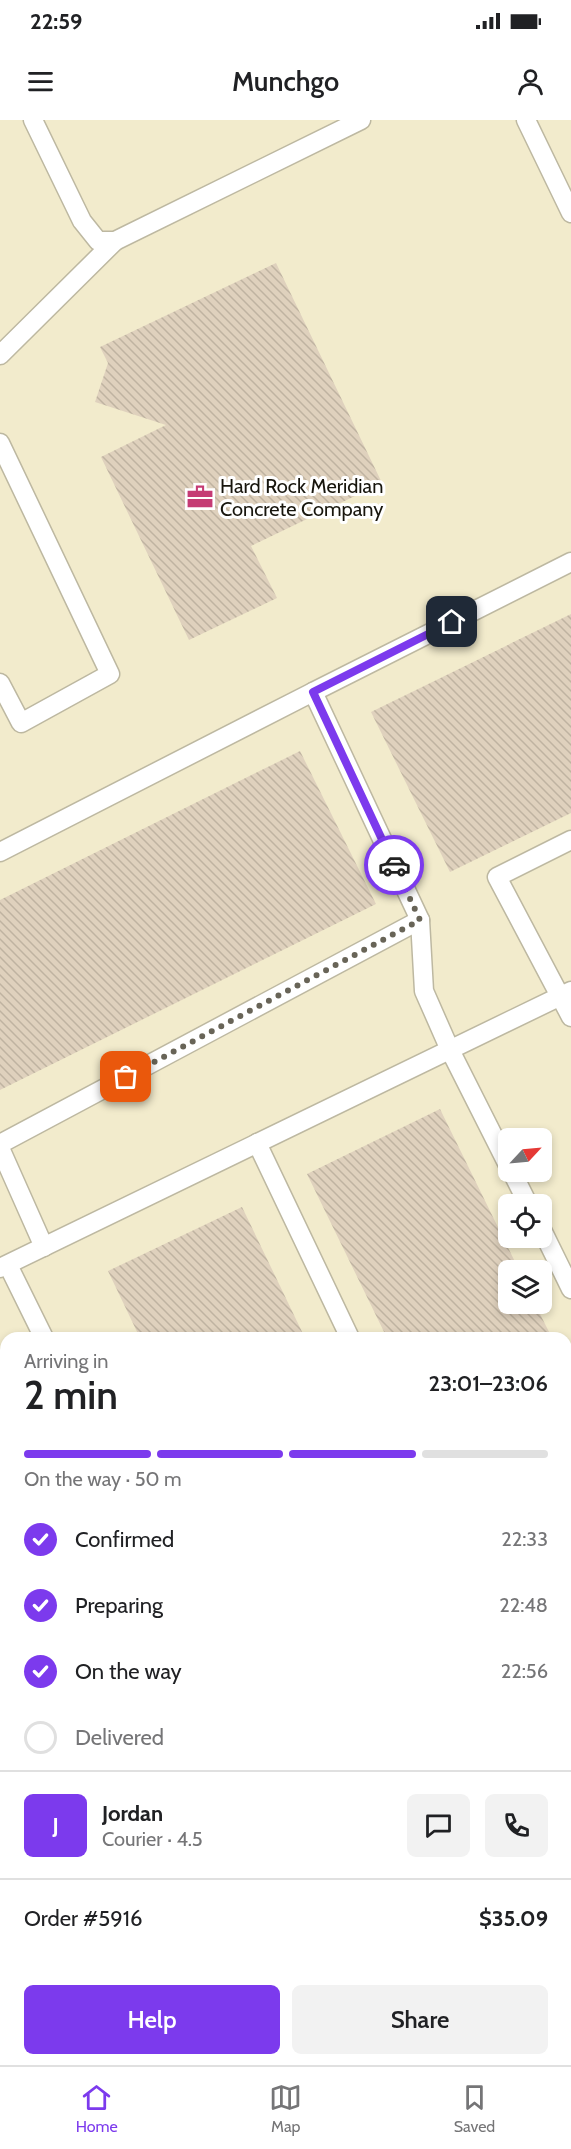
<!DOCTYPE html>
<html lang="en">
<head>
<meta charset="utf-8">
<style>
  body { margin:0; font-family:Cabin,sans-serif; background:#f2f2f2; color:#202124; height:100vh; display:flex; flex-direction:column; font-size:22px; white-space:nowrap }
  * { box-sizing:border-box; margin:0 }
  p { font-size:20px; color:#757577 }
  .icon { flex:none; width:33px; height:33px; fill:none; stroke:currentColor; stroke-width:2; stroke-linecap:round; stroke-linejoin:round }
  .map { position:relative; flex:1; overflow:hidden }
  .details { position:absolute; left:0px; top:1212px; width:572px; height:734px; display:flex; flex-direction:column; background:#fff; border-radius:18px 18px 0 0; box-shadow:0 3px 9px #0003 }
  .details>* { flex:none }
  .needle { width:39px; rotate:64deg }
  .tools { position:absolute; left:498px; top:1008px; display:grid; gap:12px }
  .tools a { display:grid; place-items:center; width:54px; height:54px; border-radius:9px; background:#fff; box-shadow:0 3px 9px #0003; font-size:30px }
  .pin { position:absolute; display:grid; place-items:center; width:51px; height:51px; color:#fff; margin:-26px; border-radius:12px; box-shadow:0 3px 9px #0006 }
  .courier { position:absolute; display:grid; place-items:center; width:60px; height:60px; margin:-30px; border:4px solid #7c3aed; border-radius:50%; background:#fff; color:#222; box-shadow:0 2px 8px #0007 }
  .headline em { font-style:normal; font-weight:600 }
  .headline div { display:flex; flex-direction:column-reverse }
  .headline { display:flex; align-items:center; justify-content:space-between; height:102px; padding:0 24px }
  h1 { font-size:39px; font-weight:600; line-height:45px }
  .bar { display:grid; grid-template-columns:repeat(4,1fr); gap:9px 6px; align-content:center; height:72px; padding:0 24px }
  .bar i { height:8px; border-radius:4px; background:#e0e0e0 }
  .bar .on { background:#7c3aed }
  .bar p { grid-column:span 4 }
  .line { display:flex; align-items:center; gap:15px; padding:0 24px; border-top:2px solid #e0e0e0 }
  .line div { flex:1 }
  .round { display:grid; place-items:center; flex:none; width:63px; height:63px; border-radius:9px; background:#f2f2f2 }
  ol { padding:0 24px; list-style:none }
  li { display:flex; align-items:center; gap:18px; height:66px }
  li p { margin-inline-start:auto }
  li .icon { padding:6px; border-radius:50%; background:#7c3aed; color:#fff; stroke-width:4 }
  li:last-child { color:#757577 }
  li i { width:33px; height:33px; border:3px solid #e0e0e0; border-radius:50% }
  .cta { display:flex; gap:12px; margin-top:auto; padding:12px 24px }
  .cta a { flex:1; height:69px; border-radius:9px; background:#7c3aed; color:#fff; font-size:24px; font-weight:600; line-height:69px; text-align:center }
  .cta a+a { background:#f2f2f2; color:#202124 }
  .status { display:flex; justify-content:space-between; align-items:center; height:42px; padding:0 30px; background:#fff; direction:ltr }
  .status svg { height:16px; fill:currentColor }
  header { display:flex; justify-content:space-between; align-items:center; height:78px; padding:0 24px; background:#fff; font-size:27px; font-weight:600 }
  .dock { display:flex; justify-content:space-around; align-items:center; height:84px; border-top:2px solid #e0e0e0; background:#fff; font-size:16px; color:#757577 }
  .dock a { display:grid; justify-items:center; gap:3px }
  .dock .on { color:#7c3aed }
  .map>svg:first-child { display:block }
</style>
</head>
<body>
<div class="status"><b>22:59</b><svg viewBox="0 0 49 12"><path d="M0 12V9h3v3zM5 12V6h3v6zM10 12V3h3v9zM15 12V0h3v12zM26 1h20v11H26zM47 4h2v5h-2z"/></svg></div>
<header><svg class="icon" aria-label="menu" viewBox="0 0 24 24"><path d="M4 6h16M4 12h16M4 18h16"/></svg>Munchgo<svg class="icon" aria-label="person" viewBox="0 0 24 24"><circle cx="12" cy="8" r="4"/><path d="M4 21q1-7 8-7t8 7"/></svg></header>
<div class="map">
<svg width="571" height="1945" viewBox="0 0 571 1945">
  <defs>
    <pattern id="building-back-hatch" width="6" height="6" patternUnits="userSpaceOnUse" patternTransform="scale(1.5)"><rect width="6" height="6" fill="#dfd1bd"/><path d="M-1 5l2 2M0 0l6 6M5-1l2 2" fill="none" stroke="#bfb3a1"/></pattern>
  </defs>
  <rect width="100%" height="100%" fill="#fdf8e0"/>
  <g fill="#f2ebcc" fill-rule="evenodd">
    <path d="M0 0H571V1945H290L288 1940H566V1218H6V1362L0 1350ZM508 1018H542V1052H508ZM508 1084H542V1118H508ZM508 1150H542V1184H508Z"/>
    <path d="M0 1857 6 1869V1940H40L43 1945H0Z"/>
  </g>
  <g fill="url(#building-back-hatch)">
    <path d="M276 143 382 363 251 426 277 478 189 520 101 337 166 305 95 282 108 243 100 227Z"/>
    <path d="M571 494V693L450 752 371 592Z"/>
    <path d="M300 631 376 784 0 970V780Z"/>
    <path d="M440 989 519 1150H508V1184H535L552 1218H387L307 1054Z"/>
    <path d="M242 1087 305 1218H140L108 1151Z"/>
  </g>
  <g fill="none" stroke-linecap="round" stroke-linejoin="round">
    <g stroke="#bdb8a1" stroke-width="21">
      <g id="lane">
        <path d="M33 0 82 101 98 121H115L361 0"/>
        <path d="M526 0 571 93"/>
        <path d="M0 235 115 121"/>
        <path d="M0 323 110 554 21 603 0 563"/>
        <path d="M313 572 571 442"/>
        <path d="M571 720 497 757 571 897"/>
        <path d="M0 732 313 572 420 800 424 871 450 930 508 1045"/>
        <path d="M257 1023 350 1218"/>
        <path d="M0 1024 420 800"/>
        <path d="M0 1028 44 1127"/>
        <path d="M512 1052 528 1084"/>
        <path d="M542 1110 571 1169"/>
        <path d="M8 1145 44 1218"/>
        <path d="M0 1148 571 871"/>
        <path d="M566 1637 571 1629"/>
      </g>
    </g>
    <g stroke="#bdb8a1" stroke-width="36">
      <g id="street">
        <path d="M566 1497 571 1494"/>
        <path d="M0 1775 6 1772"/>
      </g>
    </g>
    <g stroke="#bdb8a1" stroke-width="36">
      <g id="secondary">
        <path d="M0 1515 6 1528"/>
        <path d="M200 1940 203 1945"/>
      </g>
    </g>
    <use href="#lane" stroke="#fff" stroke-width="18"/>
    <use href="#street" stroke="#fff" stroke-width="33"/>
    <use href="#secondary" stroke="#fff" stroke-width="33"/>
  </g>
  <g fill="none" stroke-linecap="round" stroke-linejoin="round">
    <path stroke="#686457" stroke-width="6" stroke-dasharray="0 10.8" d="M126 957 420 800 394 745"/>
    <path stroke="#7c3aed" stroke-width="8" d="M394 745 313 572 452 502"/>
  </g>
  <defs>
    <g id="office-bare" transform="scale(2.07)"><path d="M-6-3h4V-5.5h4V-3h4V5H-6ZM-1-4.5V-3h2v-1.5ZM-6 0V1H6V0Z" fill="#c53b74" stroke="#fff" stroke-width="2.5" paint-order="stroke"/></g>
  </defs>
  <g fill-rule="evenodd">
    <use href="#office-bare" x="200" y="377"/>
  </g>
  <g text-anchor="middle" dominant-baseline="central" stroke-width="6" stroke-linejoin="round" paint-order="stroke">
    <g font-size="20" fill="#17150d" stroke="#fff" text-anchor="start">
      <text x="220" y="366">Hard Rock Meridian<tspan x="220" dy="23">Concrete Company</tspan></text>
    </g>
  </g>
</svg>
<div class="tools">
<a><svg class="needle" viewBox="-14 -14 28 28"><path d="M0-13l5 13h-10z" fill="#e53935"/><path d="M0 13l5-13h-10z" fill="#757577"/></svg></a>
<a><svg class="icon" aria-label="locate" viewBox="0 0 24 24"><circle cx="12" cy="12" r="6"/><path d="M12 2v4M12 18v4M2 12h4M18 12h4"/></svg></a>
<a><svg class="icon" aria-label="layers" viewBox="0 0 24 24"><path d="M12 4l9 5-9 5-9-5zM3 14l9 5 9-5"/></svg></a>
</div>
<div class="pin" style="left:126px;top:957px;background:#ea580c"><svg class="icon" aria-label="bag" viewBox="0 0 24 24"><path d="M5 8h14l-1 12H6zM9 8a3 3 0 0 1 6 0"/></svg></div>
<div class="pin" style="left:452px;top:502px;background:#1f2937"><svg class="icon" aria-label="home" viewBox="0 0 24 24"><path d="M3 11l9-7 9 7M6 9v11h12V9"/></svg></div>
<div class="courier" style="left:394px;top:745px"><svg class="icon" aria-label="car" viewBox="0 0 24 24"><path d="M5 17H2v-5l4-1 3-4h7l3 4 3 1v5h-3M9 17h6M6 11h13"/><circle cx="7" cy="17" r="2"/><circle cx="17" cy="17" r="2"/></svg></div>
<section class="details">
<div class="headline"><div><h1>2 min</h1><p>Arriving in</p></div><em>23:01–23:06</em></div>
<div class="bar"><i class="on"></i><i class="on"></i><i class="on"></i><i></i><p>On the way · 50 m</p></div>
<ol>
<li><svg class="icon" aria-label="check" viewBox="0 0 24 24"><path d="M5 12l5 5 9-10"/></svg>Confirmed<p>22:33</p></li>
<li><svg class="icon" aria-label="check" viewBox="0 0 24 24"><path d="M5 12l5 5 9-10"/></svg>Preparing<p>22:48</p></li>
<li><svg class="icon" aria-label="check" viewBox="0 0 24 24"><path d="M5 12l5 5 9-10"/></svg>On the way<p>22:56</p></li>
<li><i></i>Delivered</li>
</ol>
<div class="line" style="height:108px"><b class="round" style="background:#7c3aed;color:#fff">J</b><div><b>Jordan</b><p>Courier · 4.5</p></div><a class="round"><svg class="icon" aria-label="chat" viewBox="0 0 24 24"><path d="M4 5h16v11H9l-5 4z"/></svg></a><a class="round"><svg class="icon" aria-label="phone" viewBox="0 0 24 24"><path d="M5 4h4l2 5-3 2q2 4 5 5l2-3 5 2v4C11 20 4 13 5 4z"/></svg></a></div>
<div class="line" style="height:78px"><div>Order #5916</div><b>$35.09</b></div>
<div class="cta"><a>Help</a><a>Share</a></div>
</section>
</div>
<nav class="dock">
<a class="on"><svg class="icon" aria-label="home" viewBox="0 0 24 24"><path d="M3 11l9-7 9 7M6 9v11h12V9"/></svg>Home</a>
<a><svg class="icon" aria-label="map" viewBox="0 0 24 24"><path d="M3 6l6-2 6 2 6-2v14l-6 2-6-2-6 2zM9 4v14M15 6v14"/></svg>Map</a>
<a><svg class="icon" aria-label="saved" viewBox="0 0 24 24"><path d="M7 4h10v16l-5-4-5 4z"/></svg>Saved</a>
</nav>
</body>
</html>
